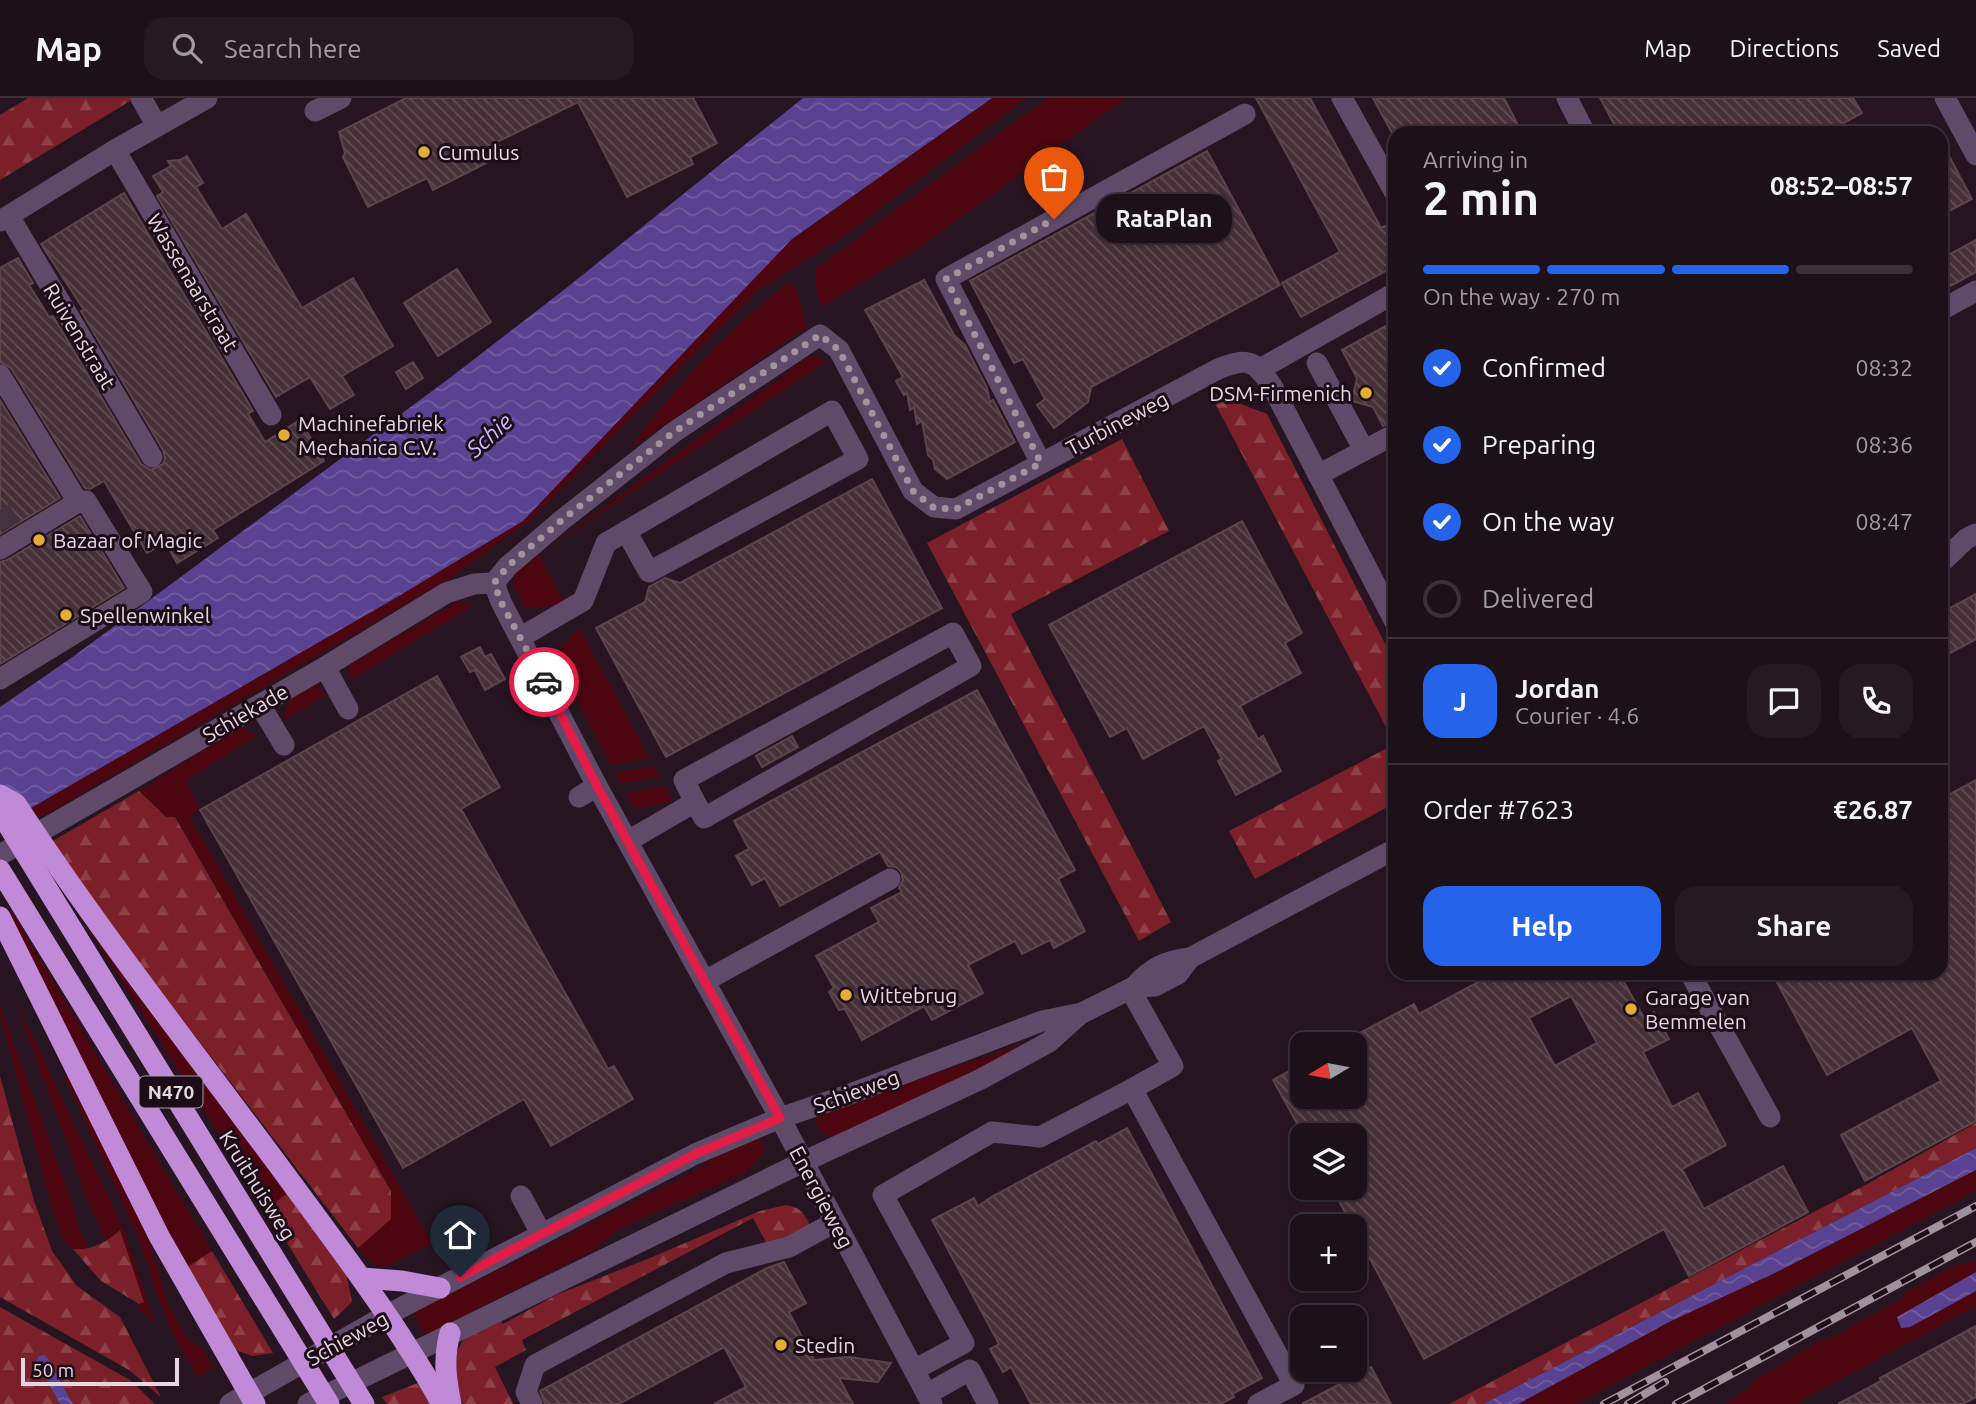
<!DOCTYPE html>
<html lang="en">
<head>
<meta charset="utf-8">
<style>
  body { margin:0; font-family:Ubuntu,sans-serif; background:#251922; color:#f1f3f6; height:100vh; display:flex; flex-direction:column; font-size:26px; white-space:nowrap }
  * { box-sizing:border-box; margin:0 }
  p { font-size:23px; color:#a09da2 }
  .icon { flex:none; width:38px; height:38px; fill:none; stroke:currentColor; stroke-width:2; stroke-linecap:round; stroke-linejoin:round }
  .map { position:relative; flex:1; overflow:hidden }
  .panel { position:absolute; left:1388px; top:28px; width:560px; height:854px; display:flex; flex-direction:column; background:#1c1019; border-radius:21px; box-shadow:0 2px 5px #0004,0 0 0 2px #3a3038 }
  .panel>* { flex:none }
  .needle { width:46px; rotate:260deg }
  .buttons { position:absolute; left:1290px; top:934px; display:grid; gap:14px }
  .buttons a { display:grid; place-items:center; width:77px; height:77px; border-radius:14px; background:#1c1019; box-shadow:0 2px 5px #0004,0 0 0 2px #3a3038; font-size:35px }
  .scale { position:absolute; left:21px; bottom:18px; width:158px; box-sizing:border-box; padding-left:7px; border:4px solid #e4d8e0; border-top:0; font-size:19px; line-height:24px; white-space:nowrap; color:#e4d8e0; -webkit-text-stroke:5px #1c0c18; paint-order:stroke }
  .pin { position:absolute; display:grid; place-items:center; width:60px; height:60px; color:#fff; margin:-72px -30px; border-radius:50% 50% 50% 0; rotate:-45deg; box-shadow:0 0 7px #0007 }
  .pin .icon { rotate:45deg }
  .courier { position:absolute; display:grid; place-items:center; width:70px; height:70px; margin:-35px; border:5px solid #e11d48; border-radius:50%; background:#fff; color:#222; box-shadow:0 2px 9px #0007 }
  .bubble { position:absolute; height:49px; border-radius:21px; background:#1c1019; box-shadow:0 2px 5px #0004,0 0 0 2px #3a3038; font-size:23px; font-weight:700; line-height:49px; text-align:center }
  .overview em { font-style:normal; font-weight:700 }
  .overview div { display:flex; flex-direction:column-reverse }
  .overview { display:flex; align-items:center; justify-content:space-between; height:119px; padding:0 35px }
  h1 { font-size:46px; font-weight:700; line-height:52px }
  .bar { display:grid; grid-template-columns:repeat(4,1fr); gap:10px 7px; align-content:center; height:84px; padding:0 35px }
  .bar i { height:9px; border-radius:5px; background:#3a3038 }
  .bar .on { background:#2563eb }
  .bar p { grid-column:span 4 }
  .line { display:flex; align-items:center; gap:18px; padding:0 35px; border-top:2px solid #3a3038 }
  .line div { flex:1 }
  .round { display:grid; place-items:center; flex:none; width:74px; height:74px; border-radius:21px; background:#251922 }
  ol { padding:0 35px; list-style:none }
  li { display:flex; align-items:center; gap:21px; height:77px }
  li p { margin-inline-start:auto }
  li .icon { padding:7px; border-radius:50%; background:#2563eb; color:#fff; stroke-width:4 }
  li:last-child { color:#a09da2 }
  li i { width:38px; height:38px; border:4px solid #3a3038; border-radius:50% }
  .primary-button { display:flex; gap:14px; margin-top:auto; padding:14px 35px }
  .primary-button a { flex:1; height:80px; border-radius:21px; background:#2563eb; color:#fff; font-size:28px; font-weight:700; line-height:80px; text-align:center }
  .primary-button a+a { background:#251922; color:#f1f3f6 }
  header { display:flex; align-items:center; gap:42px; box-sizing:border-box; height:98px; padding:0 35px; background:#1c1019; border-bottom:2px solid #3a3038 }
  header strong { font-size:33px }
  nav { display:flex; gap:38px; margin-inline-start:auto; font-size:24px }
  .search { width:490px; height:63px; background:#251922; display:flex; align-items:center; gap:18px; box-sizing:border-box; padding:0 24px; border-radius:21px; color:#a09da2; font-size:26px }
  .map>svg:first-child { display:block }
</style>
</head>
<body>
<header>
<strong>Map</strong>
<div class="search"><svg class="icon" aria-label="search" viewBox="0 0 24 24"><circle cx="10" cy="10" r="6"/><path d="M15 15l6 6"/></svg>Search here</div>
<nav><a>Map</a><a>Directions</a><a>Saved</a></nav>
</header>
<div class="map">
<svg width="1976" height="1306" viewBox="0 0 1976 1306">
  <defs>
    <pattern id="forest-firs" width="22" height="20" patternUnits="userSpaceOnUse" patternTransform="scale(1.75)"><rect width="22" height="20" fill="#7b2028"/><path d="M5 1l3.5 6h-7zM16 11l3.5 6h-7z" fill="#8e4047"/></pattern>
    <pattern id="water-waves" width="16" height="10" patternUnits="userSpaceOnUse" patternTransform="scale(1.75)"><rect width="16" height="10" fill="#594291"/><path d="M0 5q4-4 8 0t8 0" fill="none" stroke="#715da0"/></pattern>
    <pattern id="building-back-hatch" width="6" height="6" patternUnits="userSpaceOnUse" patternTransform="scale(1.75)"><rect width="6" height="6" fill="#463037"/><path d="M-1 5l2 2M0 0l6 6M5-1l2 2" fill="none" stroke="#614d54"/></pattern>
  </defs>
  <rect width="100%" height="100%" fill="#261521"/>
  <g fill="#4d0610">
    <path d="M992 0H1026L844 138 758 192 529 423 448 481 43 718H35L31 710 399 498 523 423 792 141Z"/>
    <path d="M1047 0H1126L916 152 822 208 817 195 815 171Z"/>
    <path d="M789 184 796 189 807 229 629 351C675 289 728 231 789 184Z"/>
    <path d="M810 258 827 263 539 457 565 506 526 511 513 486 517 473Z"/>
    <path d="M459 503 472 508 349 583V567Z"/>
    <path d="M579 530 650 660 611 667 553 557Z"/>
    <path d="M314 586 327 597 284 622 288 601Z"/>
    <path d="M242 629 257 638 186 682 200 712 190 719 432 1145 390 1167H374L358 1150 391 1121V1092L176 719H167L139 693Z"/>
    <path d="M654 668 660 679 621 685 615 675Z"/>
    <path d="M665 688 673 704 634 710 626 695Z"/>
    <path d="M49 771 288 1095 266 1111 124 886Z"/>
    <path d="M11 812 212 1153 186 1170 6 816Z"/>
    <path d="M12 894 125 1134 155 1225 140 1213 139 1206 144 1204 119 1132 106 1143 95 1117H93Z"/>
    <path d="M0 907 79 1124 77 1125 88 1151H74L67 1148 61 1136 51 1106 0 917Z"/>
    <path d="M1050 937 833 1040 821 1034 815 1023 817 1017 829 1011Z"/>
    <path d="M64 978 73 980 145 1129 168 1207 188 1241 204 1252 213 1269 198 1279 174 1238 159 1202 138 1139Z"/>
    <path d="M749 1043 764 1044V1055L744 1075 621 1130 590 1154 425 1237 413 1215 699 1071 720 1052Z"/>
    <path d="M1976 1072V1093L1576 1306H1518L1669 1224 1779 1173Z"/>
    <path d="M1976 1162V1174L1946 1191 1901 1230 1910 1229 1976 1193V1208L1795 1306H1724L1750 1290 1754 1283 1819 1243 1831 1240 1902 1200 1905 1195 1958 1166H1968Z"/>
  </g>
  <g fill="url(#forest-firs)">
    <path d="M28 0H135L0 82V17Z"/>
    <path d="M1209 294 1267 316 1395 565V705L1255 781 1229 733 1395 646Z"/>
    <path d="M1122 341 1169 433 1011 516 1171 824 1139 843 927 445Z"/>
    <path d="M139 693 166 719H175L391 1093V1121L358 1150 115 834 51 744Z"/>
    <path d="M0 978 34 1103 52 1153 77 1188 120 1219 161 1299 129 1272 0 1199Z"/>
    <path d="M1976 1025V1050L1483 1306H1449L1871 1084Z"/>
    <path d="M288 1095 346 1175 352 1204 334 1221 266 1111Z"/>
    <path d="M786 1107C801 1109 804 1116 811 1129L769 1150 753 1120 522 1242 526 1252 495 1269 513 1306H463L452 1282 458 1251 470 1231 500 1221 503 1226 556 1197 650 1160 760 1113Z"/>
    <path d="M120 1132 144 1204 139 1206 101 1183 73 1151C90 1153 108 1144 120 1132Z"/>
    <path d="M212 1153 273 1255 252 1258 238 1253 226 1245 186 1170Z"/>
    <path d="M0 1209 130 1282 155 1306H73L47 1259 36 1264 60 1306H0Z"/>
    <path d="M423 1283 434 1306H387L382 1299Z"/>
  </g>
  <g fill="url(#water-waves)">
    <path d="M803 0H992L792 141 523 423 399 498 31 710 23 698 0 713V609L74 558 451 279 565 191Z"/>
    <path d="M1976 1050V1072L1972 1074 1779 1173 1669 1224 1518 1306H1483Z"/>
    <path d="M1976 1174V1193L1910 1229 1901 1230 1897 1219Z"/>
    <path d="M44 1257 47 1259 73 1306H60L36 1264 39 1258Z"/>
  </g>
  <g fill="url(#building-back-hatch)" stroke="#5c444b" stroke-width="2" fill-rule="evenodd">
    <path d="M406 0H693L717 45 690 59 693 66 627 99 578 4 497 44 504 56 433 92 427 80 368 109 343 59 345 55 339 34Z"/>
    <path d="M1256 0H1310L1381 130 1389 126 1395 136V168L1301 219 1282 185 1340 154Z"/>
    <path d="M1373 0H1504L1522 35H1392Z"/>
    <path d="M1600 0H1853L1862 15 1825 35H1619Z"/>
    <path d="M1941 43 1972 101 1941 117Z"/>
    <path d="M1207 53 1280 187 1091 289 1088 304 1054 330 1037 307 1045 301 1023 261 1014 265 970 183Z"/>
    <path d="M187 58 203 85 196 89 222 131 246 116 302 210 353 180 393 248 342 278 354 297 330 311 310 279 276 299 157 98 163 94 153 78 171 68 168 63 180 62Z"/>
    <path d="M124 95 253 313 248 316 265 344 300 322 324 363 213 432 218 440 177 465 165 444 147 455 104 383 90 391 85 390 11 270 0 264V170L18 160 33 185 29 187 49 219 53 218 141 366 151 372 163 366 165 360 163 352 81 213 84 212 41 146Z"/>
    <path d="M1976 142V174L1941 193V161Z"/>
    <path d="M457 171 491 224 438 258 404 205Z"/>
    <path d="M924 182 954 237 965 247 987 290 990 304 993 302 1015 344 947 381 935 371 933 362 928 357 922 323 917 326 914 309 910 312 907 295 904 297 896 283 903 279 865 212Z"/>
    <path d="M1395 223V323L1383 328 1373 309 1352 303 1357 280 1342 252Z"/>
    <path d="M413 264 423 280 406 291 396 274Z"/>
    <path d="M0 302 60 400 0 436Z"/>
    <path d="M872 381 942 510 666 659 596 530 645 504 649 489 665 480 680 485Z"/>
    <path d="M80 418 124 490 0 566V464L7 462Z"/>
    <path d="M1242 423 1302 535 1285 545 1301 575 1240 608 1258 641 1263 638 1281 673 1236 697 1218 663 1222 661 1204 628 1143 661 1127 630 1110 639 1049 527Z"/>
    <path d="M1976 496V541L1941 560V515Z"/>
    <path d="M480 549 485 559 491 556 505 581 485 592 475 572 470 574 461 559Z"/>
    <path d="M437 578 500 689 461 711 608 971 614 968 633 1001 551 1048 524 1001 403 1070 200 712Z"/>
    <path d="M977 592 1075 772 1058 781 1085 833 1054 850 1050 842 1022 856 1015 843 999 851 968 867 983 895 932 922 924 908 862 942 845 911 839 912 829 894 834 890 816 858 879 824 871 810 902 794 899 790 903 782 901 774 896 769 888 768 880 754 780 808 765 780 752 787 736 758 749 751 734 723Z"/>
    <path d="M792 638 798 649 762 669 756 658Z"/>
    <path d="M1976 682V1023L1865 1083 1841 1037 1941 983 1912 930 1827 977 1772 875H1941V701Z"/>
    <path d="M1495 875H1619L1644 920 1654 914 1669 941 1643 954 1672 1009 1698 995 1726 1047 1682 1071 1704 1111 1783 1068 1808 1114 1689 1178 1664 1131 1424 1261 1332 1090H1354V1038H1304L1273 982 1302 966V999H1354V938L1414 906 1419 916ZM1571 898 1597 945 1555 968 1529 920Z"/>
    <path d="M1127 1030 1262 1280 1232 1296 1234 1299 1221 1306H1031L1011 1269 1003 1274 990 1251 999 1246 932 1122 974 1100 978 1108 993 1098 1096 1043 1098 1046Z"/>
    <path d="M784 1164 806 1205 789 1214 814 1262 849 1259 891 1265 878 1284 839 1280 853 1306H714L746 1289 724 1249 619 1306H545L540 1293 767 1170Z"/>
    <path d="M1976 1228V1299L1963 1306H1838L1881 1283 1880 1280Z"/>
    <path d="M1371 1269 1391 1306H1302L1353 1279Z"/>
  </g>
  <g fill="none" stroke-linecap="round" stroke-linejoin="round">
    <path stroke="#42323e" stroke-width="21" stroke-dasharray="21 10" stroke-linecap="butt" d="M0 412 11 429"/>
    <g stroke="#604a69" stroke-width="21">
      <path d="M141 0 157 28"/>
      <path d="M1342 0 1395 95"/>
      <path d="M1567 0 1585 35"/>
      <path d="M1945 0 1976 57"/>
      <path d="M315 13 341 0"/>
      <path d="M115 52 271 317"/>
      <path d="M9 118 152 359"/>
      <path d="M0 123 115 52 207 0"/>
      <path d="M1941 212 1976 193"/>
      <path d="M1317 265 1364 352"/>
      <path d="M1260 271 1395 195"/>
      <path d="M0 277 78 404 0 451"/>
      <path d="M1041 365 946 181 1245 16"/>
      <path d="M1318 377 1395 336"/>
      <path d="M1941 465 1966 441 1976 436"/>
      <path d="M494 485 508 468 562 422 674 334 820 237 839 252 913 393 934 409 956 411 1218 271C1248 259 1254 262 1272 288L1395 524"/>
      <path d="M494 485 501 504 597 688 780 1020 932 1306"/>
      <path d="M521 539 583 503 606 445 832 313 858 361 649 474 626 433"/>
      <path d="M325 569 348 611"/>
      <path d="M0 581 142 494 86 403 78 404"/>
      <path d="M260 607 284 647"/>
      <path d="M579 699 597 688"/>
      <path d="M628 743 695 704 684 682 953 535 971 568 704 720 695 704"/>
      <path d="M0 757 325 569 446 495 474 486 494 485"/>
      <path d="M1690 875 1770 1019"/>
      <path d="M705 883 890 781"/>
      <path d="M1134 889C1150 870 1165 863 1190 860L1395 751"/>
      <path d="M1130 891 1173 968 1132 991 1294 1287 1258 1306"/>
      <path d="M521 1098 541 1135"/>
      <path d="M914 1272 964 1245 883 1097 992 1034 1040 1039 1132 991"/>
      <path d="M927 1296 970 1272 988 1306"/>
      <path d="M230 1306 387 1217 695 1056 780 1020 845 998 1042 923 1082 915 1134 889 1155 888 1178 876 1190 860"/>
      <path d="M308 1306 803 1064 981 981 1049 944 1079 917"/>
      <path d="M532 1306 526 1294 535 1267 726 1165 789 1149 835 1124"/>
    </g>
    <g stroke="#c18ad8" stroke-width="21">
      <path d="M0 697 16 706C101 836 198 958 290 1083 343 1155 398 1227 442 1306"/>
      <path d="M0 714 364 1306"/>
      <path d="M0 772 329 1306"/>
      <path d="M0 819 159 1138 255 1306"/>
      <path d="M362 1180 402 1183 440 1190"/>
      <path d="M450 1235C443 1261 446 1281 451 1306"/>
    </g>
    <g stroke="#a0929c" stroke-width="8">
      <g id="rail">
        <path d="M1604 1306 1976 1108"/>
        <path d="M1628 1306 1665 1284"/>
        <path d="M1676 1306 1976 1144"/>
      </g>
    </g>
    <use href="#rail" stroke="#1c0c18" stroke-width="5" stroke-dasharray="16" stroke-linecap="butt"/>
  </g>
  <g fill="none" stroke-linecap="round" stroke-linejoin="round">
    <path stroke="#a2949d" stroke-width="7" stroke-dasharray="0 12.6" d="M544 584 501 504 494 485 508 468 562 422 674 334 820 237 839 252 913 393 934 410 956 411 1041 365 946 181 1054 121"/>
    <path stroke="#e11d48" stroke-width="9" d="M460 1179 695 1056 780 1020 597 688 544 584"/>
  </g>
  <g fill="#e2af34" stroke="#1c0c18" stroke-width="2.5">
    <circle cx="424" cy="54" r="7"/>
    <circle cx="1366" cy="295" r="7"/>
    <circle cx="284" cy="337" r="7"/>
    <circle cx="39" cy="442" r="7"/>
    <circle cx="66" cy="517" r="7"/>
    <circle cx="846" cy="897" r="7"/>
    <circle cx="1631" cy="911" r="7"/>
    <circle cx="781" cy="1247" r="7"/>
  </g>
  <g text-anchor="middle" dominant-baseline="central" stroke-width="6" stroke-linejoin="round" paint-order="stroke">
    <rect fill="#1c0c18" stroke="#a89ba4" stroke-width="2" x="139.5" y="978.5" width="63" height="31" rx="5"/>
    <g font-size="19" font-weight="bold" fill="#e4d8e0">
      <text x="171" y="994">N470</text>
    </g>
    <g font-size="21" fill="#e4d8e0" stroke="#1c0c18" text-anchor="start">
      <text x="438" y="54">Cumulus</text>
      <text x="1352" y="295" text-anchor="end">DSM-Firmenich</text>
      <text x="298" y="325">Machinefabriek<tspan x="298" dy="24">Mechanica C.V.</tspan></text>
      <text x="53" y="442">Bazaar of Magic</text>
      <text x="80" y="517">Spellenwinkel</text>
      <text x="860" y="897">Wittebrug</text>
      <text x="1645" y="899">Garage van<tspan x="1645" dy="24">Bemmelen</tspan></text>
      <text x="795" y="1247">Stedin</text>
    </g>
    <g font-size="21" fill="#e4d8e0" stroke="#1c0c18">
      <text transform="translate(193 184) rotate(59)">Wassenaarstraat</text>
      <text transform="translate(80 238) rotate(59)">Ruivenstraat</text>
      <text transform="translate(1117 325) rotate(-28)">Turbineweg</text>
      <text transform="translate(245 615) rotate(-30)">Schiekade</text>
      <text transform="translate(856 993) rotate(-20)">Schieweg</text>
      <text transform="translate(258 1087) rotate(58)">Kruithuisweg</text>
      <text transform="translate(822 1099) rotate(62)">Energieweg</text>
      <text transform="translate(347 1240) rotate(-29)">Schieweg</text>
    </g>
    <g font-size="23" font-style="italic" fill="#cbbcfe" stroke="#1c0c18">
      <text transform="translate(489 337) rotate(-42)">Schie</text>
    </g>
  </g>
</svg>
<div class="buttons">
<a><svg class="needle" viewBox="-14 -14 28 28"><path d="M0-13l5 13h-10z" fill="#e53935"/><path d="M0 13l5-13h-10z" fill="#a09da2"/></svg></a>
<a><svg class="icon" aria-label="layers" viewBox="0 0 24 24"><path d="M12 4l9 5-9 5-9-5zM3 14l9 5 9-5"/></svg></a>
<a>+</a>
<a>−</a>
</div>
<div class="scale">50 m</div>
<div class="pin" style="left:1054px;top:121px;background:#ea580c"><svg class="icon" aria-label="bag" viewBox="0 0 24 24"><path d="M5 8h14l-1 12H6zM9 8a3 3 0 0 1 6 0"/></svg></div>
<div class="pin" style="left:460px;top:1179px;background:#1f2937"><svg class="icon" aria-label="home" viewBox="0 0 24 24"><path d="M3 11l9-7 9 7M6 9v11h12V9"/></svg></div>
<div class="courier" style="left:544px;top:584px"><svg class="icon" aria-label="car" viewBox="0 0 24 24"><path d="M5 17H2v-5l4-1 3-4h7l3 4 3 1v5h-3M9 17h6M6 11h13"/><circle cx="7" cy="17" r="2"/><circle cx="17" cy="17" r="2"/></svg></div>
<div class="bubble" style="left:1096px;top:96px;width:136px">RataPlan</div>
<section class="panel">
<div class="overview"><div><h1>2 min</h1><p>Arriving in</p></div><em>08:52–08:57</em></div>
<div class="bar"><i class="on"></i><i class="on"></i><i class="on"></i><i></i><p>On the way · 270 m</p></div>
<ol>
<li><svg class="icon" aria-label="check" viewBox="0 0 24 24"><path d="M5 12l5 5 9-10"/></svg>Confirmed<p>08:32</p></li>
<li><svg class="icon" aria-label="check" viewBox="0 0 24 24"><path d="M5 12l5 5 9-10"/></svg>Preparing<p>08:36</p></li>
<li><svg class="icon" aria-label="check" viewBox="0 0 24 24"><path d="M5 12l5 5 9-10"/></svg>On the way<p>08:47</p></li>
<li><i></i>Delivered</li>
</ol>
<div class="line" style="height:126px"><b class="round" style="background:#2563eb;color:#fff">J</b><div><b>Jordan</b><p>Courier · 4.6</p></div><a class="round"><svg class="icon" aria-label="chat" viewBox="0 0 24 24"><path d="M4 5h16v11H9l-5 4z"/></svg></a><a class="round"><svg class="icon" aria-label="phone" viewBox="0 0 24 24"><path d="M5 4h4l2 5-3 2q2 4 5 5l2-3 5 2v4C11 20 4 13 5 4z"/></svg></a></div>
<div class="line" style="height:91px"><div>Order #7623</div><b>€26.87</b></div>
<div class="primary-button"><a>Help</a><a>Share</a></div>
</section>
</div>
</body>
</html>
